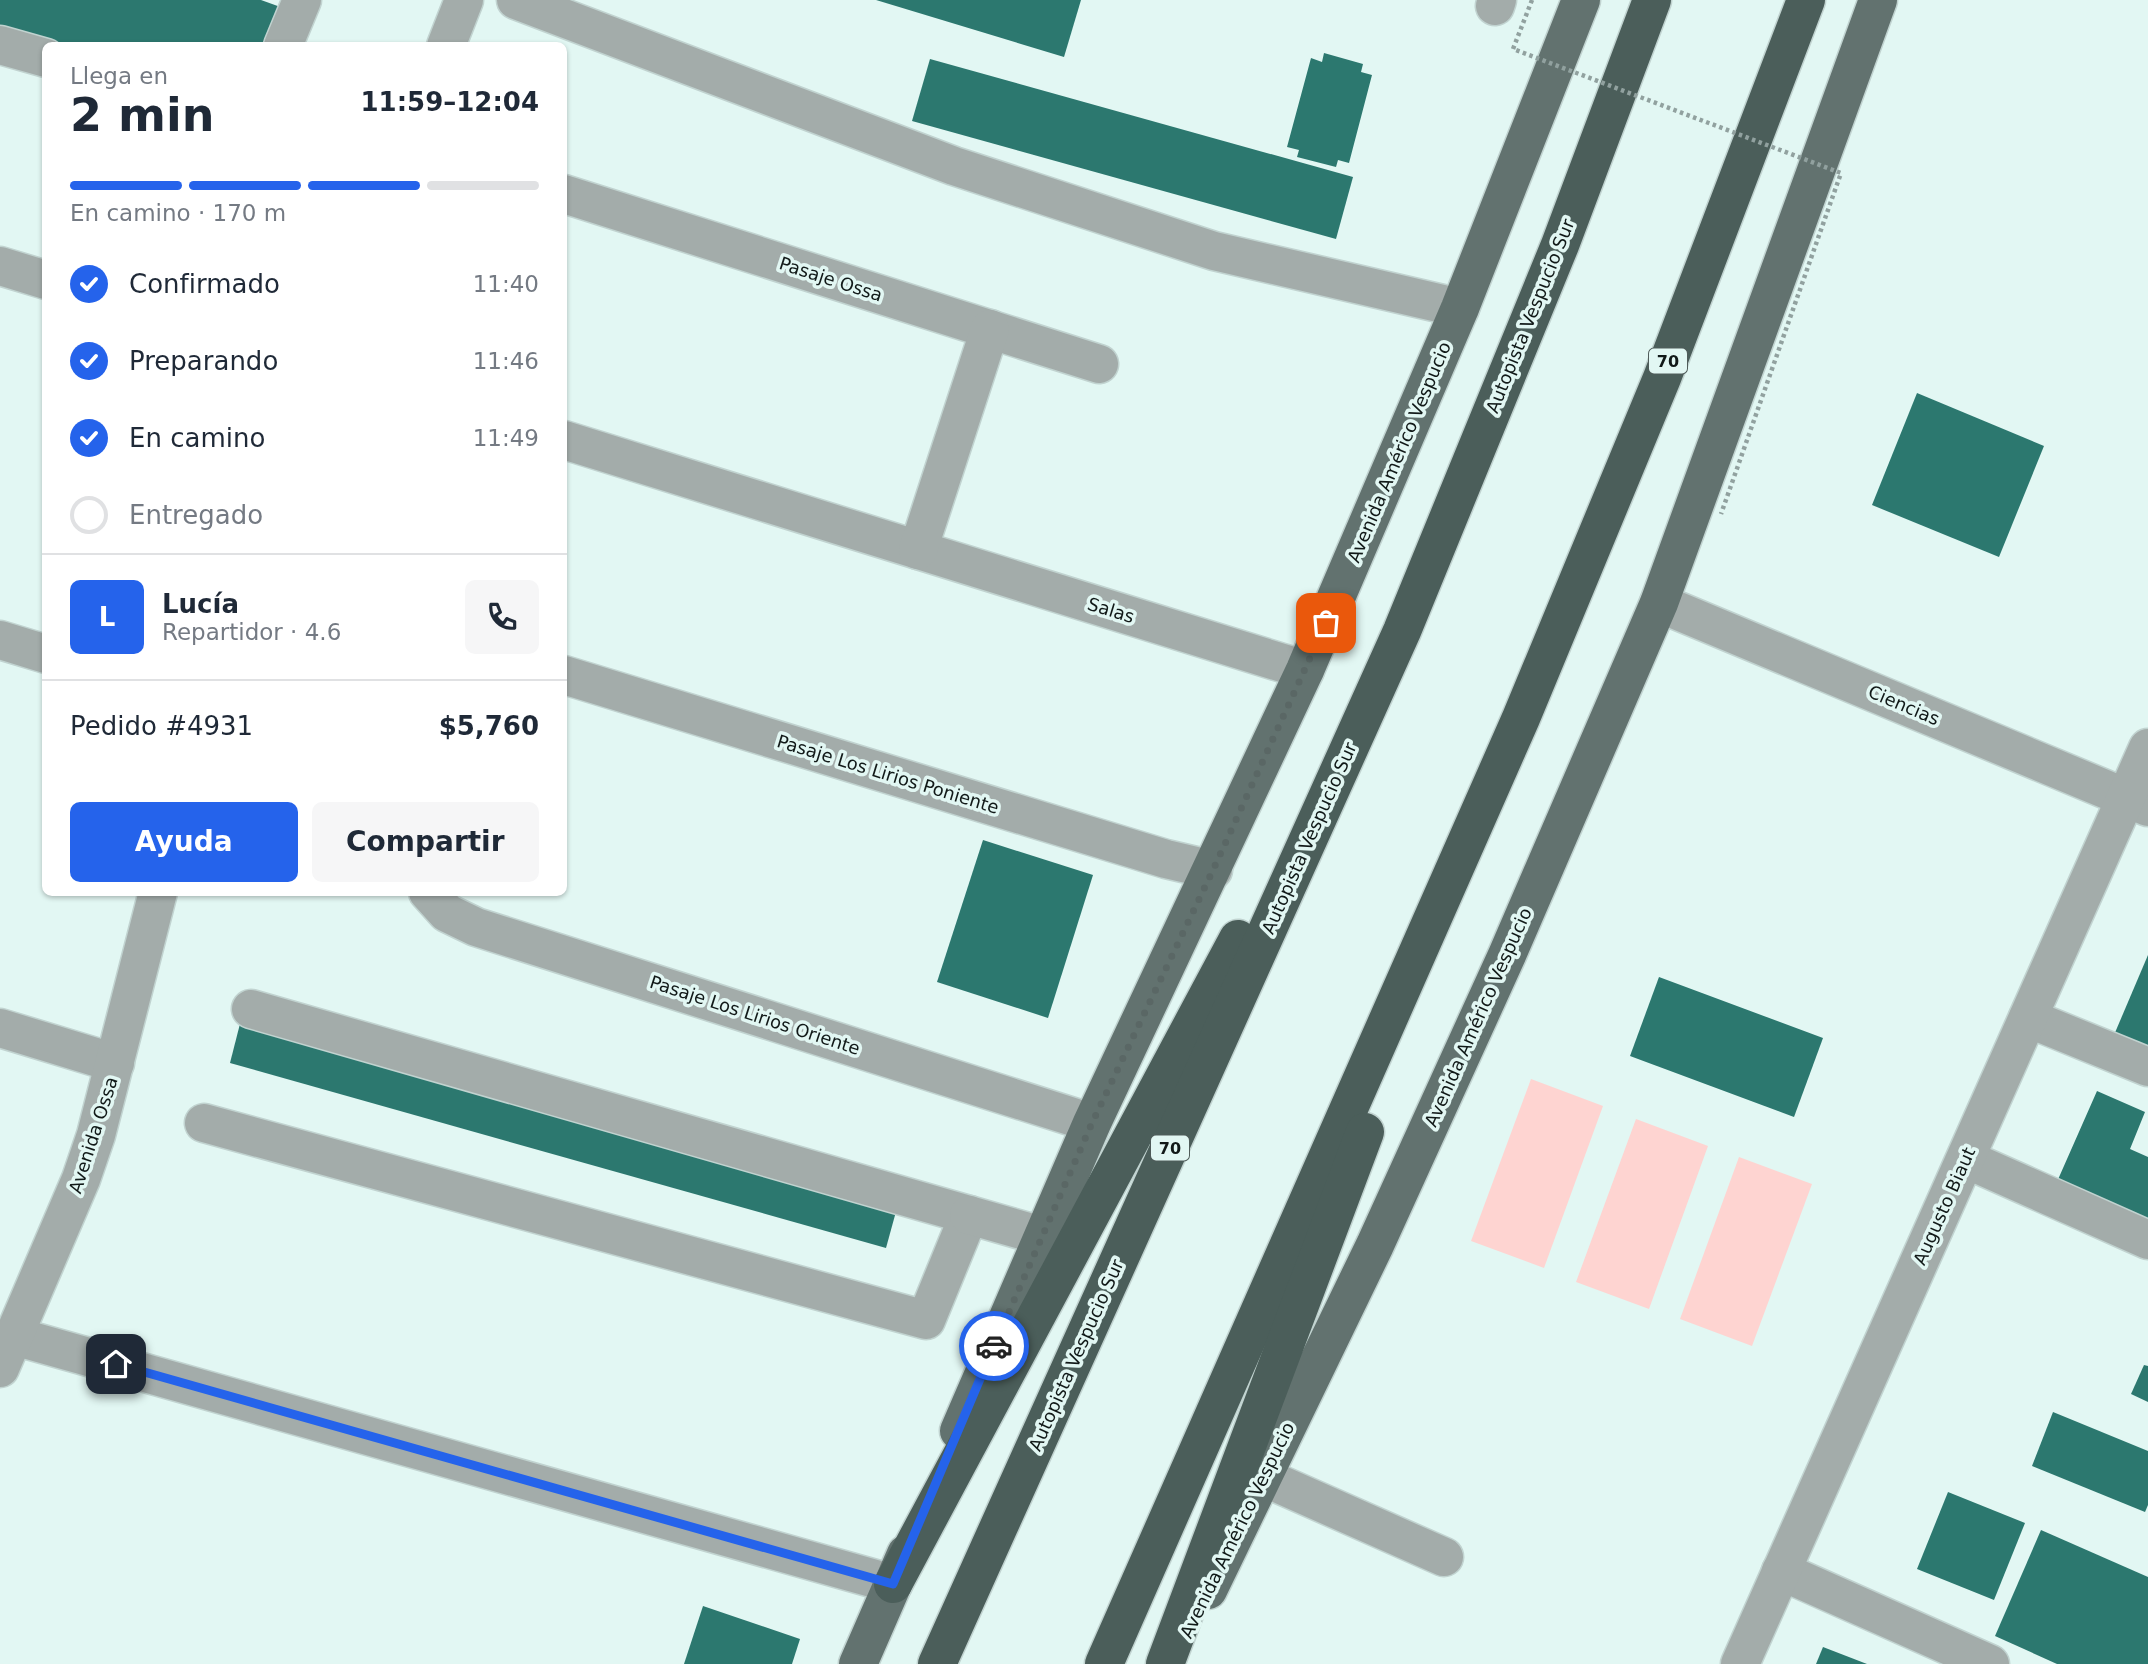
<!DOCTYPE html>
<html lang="es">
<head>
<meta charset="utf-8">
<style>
  body { margin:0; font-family:"DejaVu Sans",sans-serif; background:#f6f6f7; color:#1f2937; height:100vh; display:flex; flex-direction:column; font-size:26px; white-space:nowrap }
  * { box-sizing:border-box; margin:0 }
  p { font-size:23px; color:#747a83 }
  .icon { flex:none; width:38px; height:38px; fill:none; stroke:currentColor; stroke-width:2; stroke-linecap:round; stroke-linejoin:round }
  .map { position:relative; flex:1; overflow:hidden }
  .panel { position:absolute; left:42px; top:42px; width:525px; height:854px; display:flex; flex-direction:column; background:#fff; border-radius:10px; box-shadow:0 2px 5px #0004 }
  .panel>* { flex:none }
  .pin { position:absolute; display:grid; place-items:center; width:60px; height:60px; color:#fff; margin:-30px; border-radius:14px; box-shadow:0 4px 10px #0006 }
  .courier { position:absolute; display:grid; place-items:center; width:70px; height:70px; margin:-35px; border:5px solid #2563eb; border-radius:50%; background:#fff; color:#222; box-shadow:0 2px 9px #0007 }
  .overview em { font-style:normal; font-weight:700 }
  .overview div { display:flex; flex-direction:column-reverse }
  .overview { display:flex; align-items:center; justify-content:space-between; height:119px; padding:0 28px }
  h1 { font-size:46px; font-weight:700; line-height:52px }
  .bar { display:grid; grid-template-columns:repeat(4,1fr); gap:10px 7px; align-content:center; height:84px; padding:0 28px }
  .bar i { height:9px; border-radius:5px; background:#e0e1e3 }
  .bar .active { background:#2563eb }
  .bar p { grid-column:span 4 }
  .line { display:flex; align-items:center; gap:18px; padding:0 28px; border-top:2px solid #e0e1e3 }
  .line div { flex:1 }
  .round { display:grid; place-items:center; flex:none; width:74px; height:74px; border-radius:10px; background:#f6f6f7 }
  ol { padding:0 28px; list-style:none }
  li { display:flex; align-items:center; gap:21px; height:77px }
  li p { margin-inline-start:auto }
  li .icon { padding:7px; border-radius:50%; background:#2563eb; color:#fff; stroke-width:4 }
  li:last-child { color:#747a83 }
  li i { width:38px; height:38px; border:4px solid #e0e1e3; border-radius:50% }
  .primary-button { display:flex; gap:14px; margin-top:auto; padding:14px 28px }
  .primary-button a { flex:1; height:80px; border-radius:10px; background:#2563eb; color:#fff; font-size:28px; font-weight:700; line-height:80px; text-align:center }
  .primary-button a+a { background:#f6f6f7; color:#1f2937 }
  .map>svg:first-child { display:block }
</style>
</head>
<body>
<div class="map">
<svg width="2148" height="1664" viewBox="0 0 2148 1664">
  <rect width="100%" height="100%" fill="#e2f7f3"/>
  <g fill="#fed4d1">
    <path d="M1531 1079 1603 1106 1544 1268 1471 1241Z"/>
    <path d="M1636 1119 1708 1146 1649 1309 1576 1282Z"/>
    <path d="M1739 1157 1812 1184 1752 1346 1680 1319Z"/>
  </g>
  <g fill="#2c786f">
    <path d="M0 0H261L286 9 271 46H58L0 28Z"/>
    <path d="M876 0H1081L1064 57Z"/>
    <path d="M1324 53 1363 64 1361 72 1372 75 1349 163 1338 160 1336 167 1297 157 1299 150 1287 147 1311 58 1322 62Z"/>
    <path d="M930 59 1353 177 1336 239 912 121Z"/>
    <path d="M1917 393 2044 446 1999 557 1872 505Z"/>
    <path d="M983 840 1093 875 1048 1018 937 982Z"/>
    <path d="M2148 955V1049L2114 1035Z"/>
    <path d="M1659 977 1823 1038 1794 1117 1630 1056Z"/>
    <path d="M243 1012 900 1197 886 1248 230 1063Z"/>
    <path d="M2097 1091 2145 1112 2130 1149 2148 1157V1225L2056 1184Z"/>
    <path d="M2144 1365 2148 1366V1402L2131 1394Z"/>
    <path d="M2053 1412 2148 1451V1505L2145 1512 2032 1466Z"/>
    <path d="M1948 1492 2025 1523 1994 1600 1917 1569Z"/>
    <path d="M2041 1530 2148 1577V1664H2057L1995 1636Z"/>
    <path d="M703 1606 800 1639 792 1664H684Z"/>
    <path d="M1823 1647 1867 1664H1816Z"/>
  </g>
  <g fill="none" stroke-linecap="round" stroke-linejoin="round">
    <g stroke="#c1d3d0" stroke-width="41">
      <g id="minor">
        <path d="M516 0 954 166 1214 251 1460 308"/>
        <path d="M1495 6 1497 0"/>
        <path d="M0 45 46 58"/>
        <path d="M283 46 302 0"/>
        <path d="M446 46 464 0"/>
        <path d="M564 194 1099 364"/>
        <path d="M0 266 46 280"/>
        <path d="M564 440 1305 670"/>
        <path d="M918 550 990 329"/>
        <path d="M1659 603 2148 807"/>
        <path d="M0 640 46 654"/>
        <path d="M564 675 1166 859 1213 870"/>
        <path d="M428 892 447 913 476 927 1092 1123"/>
        <path d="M2028 1018 2148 1067"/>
        <path d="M0 1028 115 1063"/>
        <path d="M204 1123 926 1320 969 1215 251 1009"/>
        <path d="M1966 1159 2148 1240"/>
        <path d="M969 1215 1042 1236"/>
        <path d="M14 1336 893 1584"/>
        <path d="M0 1368 81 1179 96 1135 158 892"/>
        <path d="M1263 1477 1444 1557"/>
        <path d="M1781 1571 1990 1664"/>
        <path d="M1740 1664 2148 748"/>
      </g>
    </g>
    <g stroke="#c1d3d0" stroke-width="41">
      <g id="major">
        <path d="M959 1431 1092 1123 1305 670 1460 308 1581 0"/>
        <path d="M1208 1590 1375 1245 1507 955 1659 603 1878 0"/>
        <path d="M858 1664 906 1554"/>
      </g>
    </g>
    <g stroke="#c1d3d0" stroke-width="41">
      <g id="highway">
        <path d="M893 1584 1238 939"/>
        <path d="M937 1664 1402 631 1560 245 1652 0"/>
        <path d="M1104 1664 1521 718 1662 378 1806 0"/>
        <path d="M1165 1664 1365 1132"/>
      </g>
    </g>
    <use href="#minor" stroke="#a3acaa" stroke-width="38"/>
    <use href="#major" stroke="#62726f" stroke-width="38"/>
    <use href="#highway" stroke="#4b5e5a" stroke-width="38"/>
    <path stroke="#91a19f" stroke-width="4.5" stroke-dasharray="3.5 3.5" stroke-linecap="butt" d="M1532 0 1513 49 1841 173 1721 514"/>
  </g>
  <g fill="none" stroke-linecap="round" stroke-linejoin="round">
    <path stroke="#5a6765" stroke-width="7" stroke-dasharray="0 12.6" d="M994 1346 1092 1123 1213 870 1326 623"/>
    <path stroke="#2563eb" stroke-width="9" d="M116 1364 893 1584 994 1346"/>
  </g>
  <g text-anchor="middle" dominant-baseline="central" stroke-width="7" stroke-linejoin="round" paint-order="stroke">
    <g fill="#e2f7f3" stroke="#505c5a" stroke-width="2">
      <rect x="1649" y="348.5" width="38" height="25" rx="5"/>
      <rect x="1151" y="1135.5" width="38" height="25" rx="5"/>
    </g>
    <g font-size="16" font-weight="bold" fill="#111918">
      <text x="1668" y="361">70</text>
      <text x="1170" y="1148">70</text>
    </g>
    <g font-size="18" fill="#111918" stroke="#e2f7f3">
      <text transform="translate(831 279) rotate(18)">Pasaje Ossa</text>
      <text transform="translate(1530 316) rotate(-68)">Autopista Vespucio Sur</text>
      <text transform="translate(1399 452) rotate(-67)">Avenida Américo Vespucio</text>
      <text transform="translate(1111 610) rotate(17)">Salas</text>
      <text transform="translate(1904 705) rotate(23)">Ciencias</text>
      <text transform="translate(888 774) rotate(17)">Pasaje Los Lirios Poniente</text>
      <text transform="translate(1309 838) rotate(-66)">Autopista Vespucio Sur</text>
      <text transform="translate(755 1015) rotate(18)">Pasaje Los Lirios Oriente</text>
      <text transform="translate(1478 1017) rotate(-66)">Avenida Américo Vespucio</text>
      <text transform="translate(93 1135) rotate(-72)">Avenida Ossa</text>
      <text transform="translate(1944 1206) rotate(-66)">Augusto Biaut</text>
      <text transform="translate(1076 1355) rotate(-66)">Autopista Vespucio Sur</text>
      <text transform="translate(1237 1530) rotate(-64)">Avenida Américo Vespucio</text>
    </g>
  </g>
</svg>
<div class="pin" style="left:1326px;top:623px;background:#ea580c"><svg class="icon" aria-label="bag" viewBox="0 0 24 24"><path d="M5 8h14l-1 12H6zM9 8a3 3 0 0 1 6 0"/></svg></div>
<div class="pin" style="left:116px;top:1364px;background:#1f2937"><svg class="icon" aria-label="home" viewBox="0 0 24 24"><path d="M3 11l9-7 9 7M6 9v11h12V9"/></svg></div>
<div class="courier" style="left:994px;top:1346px"><svg class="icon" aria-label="car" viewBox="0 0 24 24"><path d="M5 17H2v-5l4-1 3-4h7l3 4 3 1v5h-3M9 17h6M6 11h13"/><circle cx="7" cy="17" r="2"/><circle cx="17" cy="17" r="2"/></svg></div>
<section class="panel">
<div class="overview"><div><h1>2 min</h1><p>Llega en</p></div><em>11:59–12:04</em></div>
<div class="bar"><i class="active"></i><i class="active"></i><i class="active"></i><i></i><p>En camino · 170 m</p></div>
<ol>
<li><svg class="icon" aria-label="check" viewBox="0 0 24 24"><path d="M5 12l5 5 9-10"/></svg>Confirmado<p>11:40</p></li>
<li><svg class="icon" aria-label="check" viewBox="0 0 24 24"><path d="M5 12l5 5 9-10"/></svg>Preparando<p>11:46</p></li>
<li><svg class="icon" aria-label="check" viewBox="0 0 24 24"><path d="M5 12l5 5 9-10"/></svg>En camino<p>11:49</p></li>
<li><i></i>Entregado</li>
</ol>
<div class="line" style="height:126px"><b class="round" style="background:#2563eb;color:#fff">L</b><div><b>Lucía</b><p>Repartidor · 4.6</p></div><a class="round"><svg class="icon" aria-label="phone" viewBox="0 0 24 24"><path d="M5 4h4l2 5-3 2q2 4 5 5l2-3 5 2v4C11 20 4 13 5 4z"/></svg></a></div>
<div class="line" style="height:91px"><div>Pedido #4931</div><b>$5,760</b></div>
<div class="primary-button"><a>Ayuda</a><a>Compartir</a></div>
</section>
</div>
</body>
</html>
